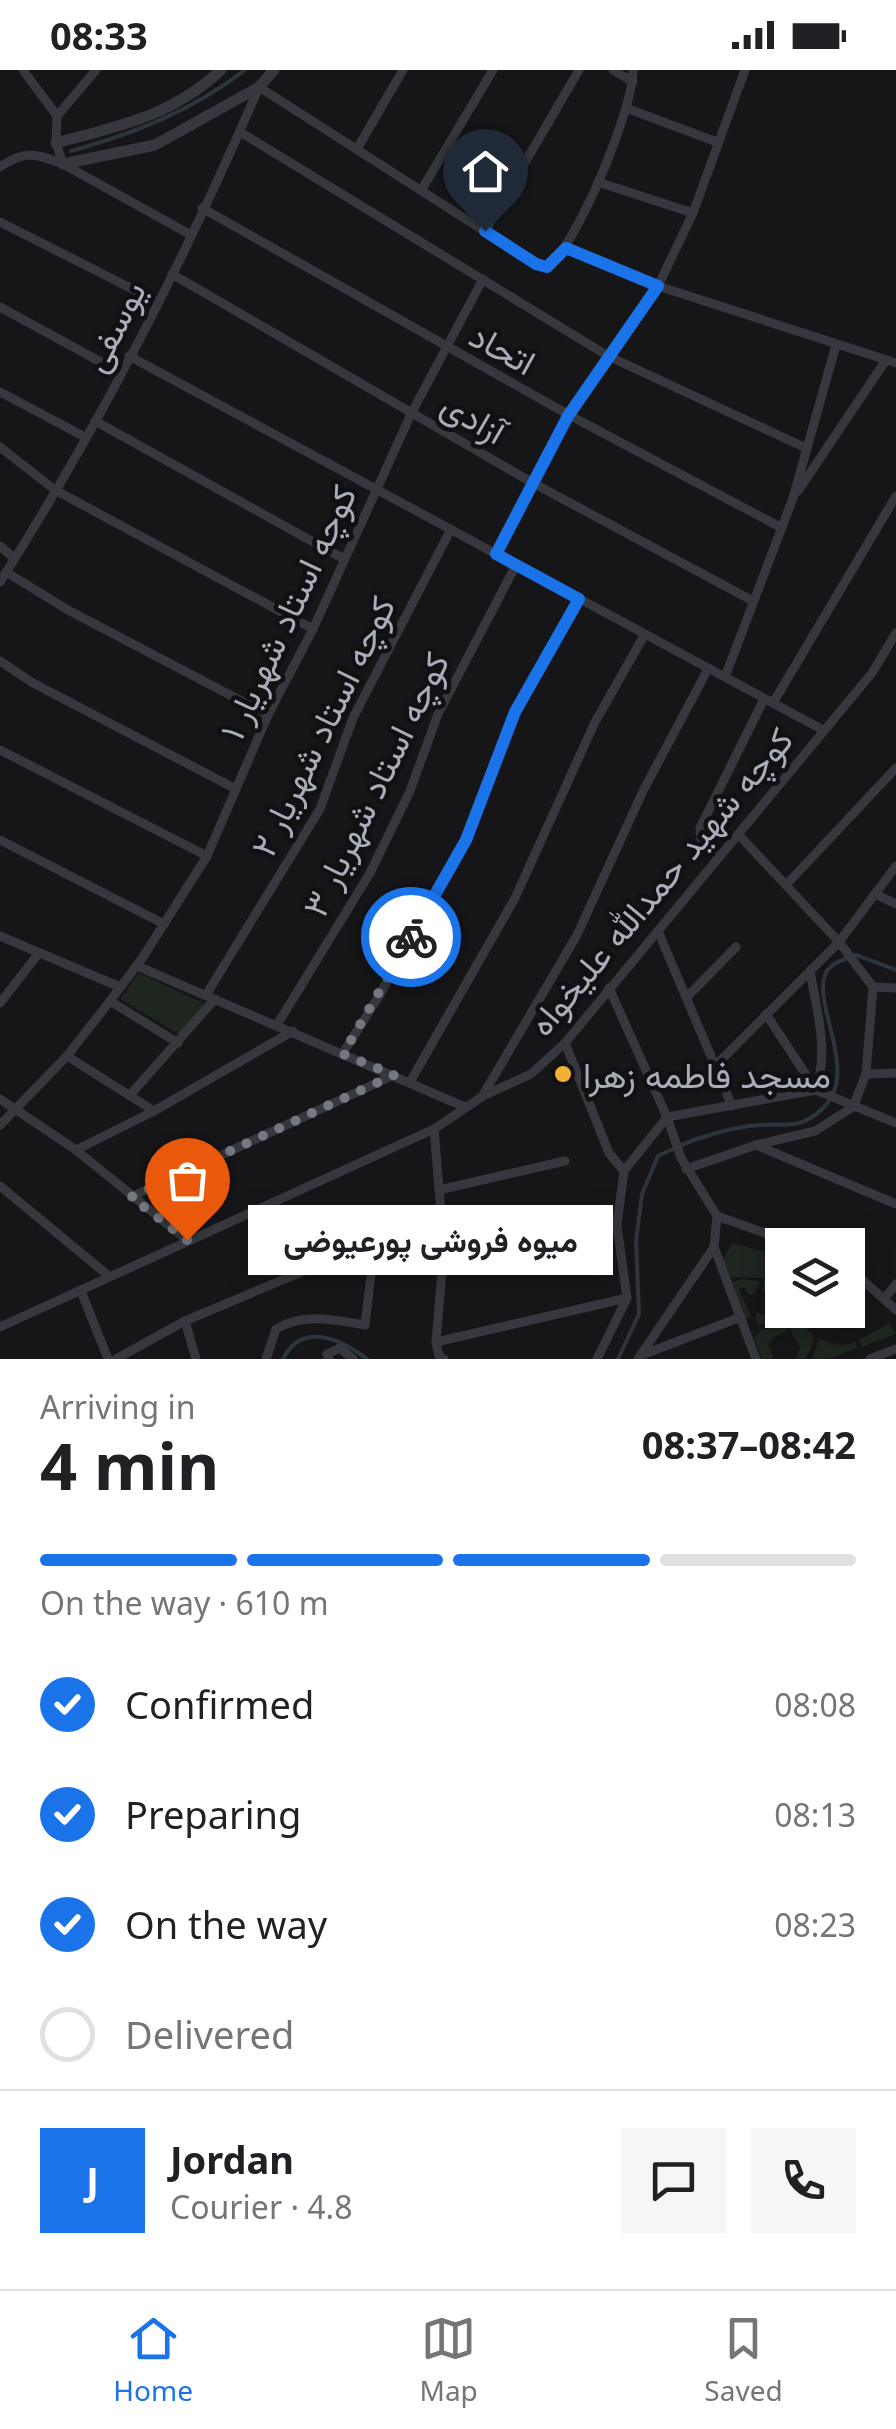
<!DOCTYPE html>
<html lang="en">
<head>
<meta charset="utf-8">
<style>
  body { margin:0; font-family:"Noto Sans",Vazirmatn,sans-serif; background:#f6f6f6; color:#202124; height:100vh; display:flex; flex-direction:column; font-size:38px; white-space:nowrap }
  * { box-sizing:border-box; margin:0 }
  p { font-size:32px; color:#757577 }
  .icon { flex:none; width:55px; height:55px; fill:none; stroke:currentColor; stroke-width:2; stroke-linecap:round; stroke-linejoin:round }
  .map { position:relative; height:1289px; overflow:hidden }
  .details { display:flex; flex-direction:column; background:#fff; flex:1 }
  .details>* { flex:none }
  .controls { position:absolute; left:765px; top:1158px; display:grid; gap:20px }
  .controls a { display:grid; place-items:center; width:100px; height:100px; border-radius:0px; background:#fff; box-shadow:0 5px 25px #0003; font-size:50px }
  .pin { position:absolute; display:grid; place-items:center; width:85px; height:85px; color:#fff; margin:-102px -42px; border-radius:50% 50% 50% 0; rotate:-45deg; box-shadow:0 0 10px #0007 }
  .pin .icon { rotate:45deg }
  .courier { position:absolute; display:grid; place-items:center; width:100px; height:100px; margin:-50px; border:8px solid #1a73e8; border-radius:50%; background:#fff; color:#222; box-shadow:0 2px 12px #0007 }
  .bubble { position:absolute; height:70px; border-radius:0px; background:#fff; box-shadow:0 5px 25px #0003; font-size:32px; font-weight:700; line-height:70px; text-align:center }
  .overview em { font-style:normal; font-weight:700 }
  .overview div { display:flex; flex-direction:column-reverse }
  .overview { display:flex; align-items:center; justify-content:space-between; height:170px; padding:0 40px }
  h1 { font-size:65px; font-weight:700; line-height:75px }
  .bar { display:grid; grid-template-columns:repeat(4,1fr); gap:15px 10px; align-content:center; height:120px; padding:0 40px }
  .bar i { height:12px; border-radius:8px; background:#e0e0e0 }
  .bar .current { background:#1a73e8 }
  .bar p { grid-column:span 4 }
  .line { display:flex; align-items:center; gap:25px; padding:0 40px; border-top:2px solid #e0e0e0 }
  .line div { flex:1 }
  .round { display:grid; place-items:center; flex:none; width:105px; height:105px; border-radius:0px; background:#f6f6f6 }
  ol { padding:0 40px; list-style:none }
  li { display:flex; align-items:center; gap:30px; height:110px }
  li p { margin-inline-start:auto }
  li .icon { padding:10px; border-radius:50%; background:#1a73e8; color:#fff; stroke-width:4 }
  li:last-child { color:#757577 }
  li i { width:55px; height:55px; border:5px solid #e0e0e0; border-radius:50% }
  .status { display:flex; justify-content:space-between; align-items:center; height:70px; padding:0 50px; background:#fff; direction:ltr }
  .status svg { height:28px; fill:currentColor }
  .menu { display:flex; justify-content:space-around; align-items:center; height:140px; border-top:2px solid #e0e0e0; background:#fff; font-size:28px; color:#757577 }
  .menu a { display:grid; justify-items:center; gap:5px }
  .menu .current { color:#1a73e8 }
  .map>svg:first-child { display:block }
</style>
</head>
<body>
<div class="status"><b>08:33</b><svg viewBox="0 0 49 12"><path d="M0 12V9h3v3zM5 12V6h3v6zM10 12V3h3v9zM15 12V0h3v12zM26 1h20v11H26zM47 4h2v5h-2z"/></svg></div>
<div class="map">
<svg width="896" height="1289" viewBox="0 0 896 1289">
  <rect width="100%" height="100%" fill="#161618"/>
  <g fill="#1e261f">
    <path d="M139 903 205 934 182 966 120 929Z"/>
    <path d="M732 1173 776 1185 765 1208 730 1207 723 1189Z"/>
    <path d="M742 1209 760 1211 754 1225H749L744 1217 739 1218 751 1247 745 1249 731 1212Z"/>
    <path d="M764 1211 782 1219V1240L801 1242 759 1255 755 1248 757 1242 767 1247 777 1240 779 1233 771 1223 762 1220Z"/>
    <path d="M803 1247 808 1261 815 1267 806 1289H796L800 1276 792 1264 789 1252Z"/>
    <path d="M889 1253 896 1264 862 1277 859 1270Z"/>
    <path d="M785 1254 787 1261 772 1268 768 1274 774 1289H762L754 1268 760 1261Z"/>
    <path d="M819 1269 841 1276 855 1272 857 1278 828 1289H812Z"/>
  </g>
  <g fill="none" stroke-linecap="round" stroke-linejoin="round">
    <g stroke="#2c353c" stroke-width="4">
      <path d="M71 81C135 63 192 41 245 0"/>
      <path d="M283 1289C302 1251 341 1269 367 1289"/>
      <path d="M618 1289 639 1244 636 1171 642 1124 658 1086C672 1080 686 1072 700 1068 718 1062 741 1056 760 1055 787 1054 802 1059 823 1038 860 1003 813 937 825 905 829 893 845 889 856 885L896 900"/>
    </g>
    <g stroke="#37383d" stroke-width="9">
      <path d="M23 0 57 46 56 73 63 94"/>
      <path d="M613 0 633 12"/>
      <path d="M626 38 717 72"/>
      <path d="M57 46 96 0"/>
      <path d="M240 62 608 286 806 378"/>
      <path d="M357 79 403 0"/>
      <path d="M0 97C25 80 34 83 63 94L191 165"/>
      <path d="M598 112 693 143"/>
      <path d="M422 119 493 0"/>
      <path d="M202 138 569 345 782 458"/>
      <path d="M0 152 156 231"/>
      <path d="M485 161 579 0"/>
      <path d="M566 177 658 216 896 293"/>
      <path d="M172 204 533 413 753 531"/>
      <path d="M0 237 121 303"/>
      <path d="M129 286 823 660"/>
      <path d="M0 322 85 367"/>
      <path d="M95 351 344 489"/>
      <path d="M0 377 55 420 313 559"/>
      <path d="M798 421 886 290"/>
      <path d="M0 476 14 488"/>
      <path d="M496 484 569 345 658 216 693 143 745 0"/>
      <path d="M6 502 68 540 268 645"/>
      <path d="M0 512C98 358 187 185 259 17L536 194 547 197C577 176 634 37 633 0"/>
      <path d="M0 591 33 613 234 718"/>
      <path d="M725 607 793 428 836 275"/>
      <path d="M773 633 896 426"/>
      <path d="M0 680 207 786"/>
      <path d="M738 764 839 872 896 796"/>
      <path d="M0 770 164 854"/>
      <path d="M719 787 701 770 700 758 764 629"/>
      <path d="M786 815 896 698"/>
      <path d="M875 824 896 834"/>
      <path d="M658 861 732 1036"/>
      <path d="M0 866 120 917"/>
      <path d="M137 896 465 1037"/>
      <path d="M609 918 667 1047 681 1088 717 1146"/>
      <path d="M206 925 320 739 353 648 451 459"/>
      <path d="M687 927 736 877"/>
      <path d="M110 931 178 973"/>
      <path d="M0 933 39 883"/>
      <path d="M766 944 816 1020 896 1053"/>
      <path d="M277 955 370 803 410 721 438 644 516 495"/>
      <path d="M565 973 609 1083 624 1101"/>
      <path d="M343 983 379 926 466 770 515 642 579 529"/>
      <path d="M67 986 154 1041"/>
      <path d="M716 995 839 872 873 917"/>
      <path d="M866 1004 896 1003"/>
      <path d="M410 1012 515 828 595 652 645 564"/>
      <path d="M130 1025 215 929"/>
      <path d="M483 1025 577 865 643 721 708 599"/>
      <path d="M0 1029 76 1080 187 1170"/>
      <path d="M853 1037 866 1004 873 917 896 918"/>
      <path d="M0 1055 67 986 110 931 143 887 207 786 268 645 313 559 412 342 483 209"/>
      <path d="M434 1059 444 1178 436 1272 439 1286 444 1289"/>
      <path d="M756 1075 896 1134"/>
      <path d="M76 1080 154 1041 293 961"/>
      <path d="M686 1099 756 1075 815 1061 853 1037"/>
      <path d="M0 1116 110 1207"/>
      <path d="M439 1120 565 1091"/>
      <path d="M131 1127 394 1005"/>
      <path d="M443 1192 617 1155"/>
      <path d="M848 1197 896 1240"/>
      <path d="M81 1221 108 1289"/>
      <path d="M884 1229 896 1214"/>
      <path d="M185 1251 196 1289"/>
      <path d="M0 1257 434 1059 483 1026 531 1004 565 973 872 603 896 563"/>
      <path d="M436 1272 627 1228"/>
      <path d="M642 1285 741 1247"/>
      <path d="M116 1289 185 1251 318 1195 444 1178"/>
      <path d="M266 1289 276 1259C304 1242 335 1250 365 1255L373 1188"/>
      <path d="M329 1289 327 1284 340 1278 353 1289"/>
      <path d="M597 1289 627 1228 617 1155 624 1101 667 1047 816 1020C829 980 817 942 810 901"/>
      <path d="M638 1289 714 1177"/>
      <path d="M756 1289 714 1177 717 1146 798 1175"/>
      <path d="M870 1289 896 1279"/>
    </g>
    <g stroke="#37383d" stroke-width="11">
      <path d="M56 73C119 56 172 46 221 0"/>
      <path d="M63 94 155 75 259 17 274 0"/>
    </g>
  </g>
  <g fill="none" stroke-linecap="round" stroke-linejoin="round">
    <path stroke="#757880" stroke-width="10" stroke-dasharray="0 18" d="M187 1170 131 1127 394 1005 343 984 411 867"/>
    <path stroke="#1a73e8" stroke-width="12" d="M411 867 466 770 515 642 579 529 496 484 568 346 658 216 566 178 547 197 536 194 485 161"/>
  </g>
  <circle fill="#f2b134" stroke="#111113" stroke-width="4" cx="563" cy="1004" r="10"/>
  <g text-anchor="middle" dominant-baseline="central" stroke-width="9" stroke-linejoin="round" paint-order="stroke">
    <g font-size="35" fill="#a8adb8" stroke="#111113">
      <text transform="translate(113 256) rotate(-63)">یوسفی</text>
      <text transform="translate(503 278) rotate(29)">اتحاد</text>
      <text transform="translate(474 347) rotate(30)">آزادی</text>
      <text transform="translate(287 542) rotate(-65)">کوچه استاد شهریار ۱</text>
      <text transform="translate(322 656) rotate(-64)">کوچه استاد شهریار ۲</text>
      <text transform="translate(375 714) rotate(-64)">کوچه استاد شهریار ۳</text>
      <text transform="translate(660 811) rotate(-50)">کوچه شهید حمدالله علیخواه</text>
    </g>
    <g font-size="35" fill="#a8adb8" stroke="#111113" text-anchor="start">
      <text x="583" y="1004">مسجد فاطمه زهرا</text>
    </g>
  </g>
</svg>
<div class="controls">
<a><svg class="icon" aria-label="layers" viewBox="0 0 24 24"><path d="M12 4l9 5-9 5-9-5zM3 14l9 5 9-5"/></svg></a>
</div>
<div class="pin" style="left:187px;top:1170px;background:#ea580c"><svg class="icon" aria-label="bag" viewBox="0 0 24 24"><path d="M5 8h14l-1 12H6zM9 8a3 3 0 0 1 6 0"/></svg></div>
<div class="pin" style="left:485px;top:161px;background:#1f2937"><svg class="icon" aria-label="home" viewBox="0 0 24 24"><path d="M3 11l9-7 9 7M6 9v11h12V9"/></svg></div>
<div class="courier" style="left:411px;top:867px"><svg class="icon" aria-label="bike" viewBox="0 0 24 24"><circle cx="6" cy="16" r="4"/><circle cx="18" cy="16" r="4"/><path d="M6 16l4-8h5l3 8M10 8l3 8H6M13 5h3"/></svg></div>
<div class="bubble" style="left:248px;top:1135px;width:365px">میوه فروشی پورعیوضی</div>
</div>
<section class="details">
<div class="overview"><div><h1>4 min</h1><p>Arriving in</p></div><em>08:37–08:42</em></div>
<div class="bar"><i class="current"></i><i class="current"></i><i class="current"></i><i></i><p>On the way · 610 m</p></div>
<ol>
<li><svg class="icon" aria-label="check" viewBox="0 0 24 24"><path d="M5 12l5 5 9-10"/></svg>Confirmed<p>08:08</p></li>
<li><svg class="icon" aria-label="check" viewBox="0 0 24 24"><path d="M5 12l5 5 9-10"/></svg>Preparing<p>08:13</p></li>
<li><svg class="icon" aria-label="check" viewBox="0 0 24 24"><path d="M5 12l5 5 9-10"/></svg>On the way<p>08:23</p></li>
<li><i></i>Delivered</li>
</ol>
<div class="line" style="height:180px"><b class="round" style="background:#1a73e8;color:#fff">J</b><div><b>Jordan</b><p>Courier · 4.8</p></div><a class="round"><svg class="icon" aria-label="chat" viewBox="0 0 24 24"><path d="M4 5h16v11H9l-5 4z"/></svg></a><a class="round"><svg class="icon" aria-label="phone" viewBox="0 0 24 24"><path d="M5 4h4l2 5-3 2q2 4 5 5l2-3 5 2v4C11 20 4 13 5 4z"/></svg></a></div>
</section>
<nav class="menu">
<a class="current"><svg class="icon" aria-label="home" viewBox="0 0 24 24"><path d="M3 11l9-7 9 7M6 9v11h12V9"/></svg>Home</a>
<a><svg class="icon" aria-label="map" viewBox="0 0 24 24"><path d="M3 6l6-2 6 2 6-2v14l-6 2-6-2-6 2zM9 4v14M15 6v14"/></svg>Map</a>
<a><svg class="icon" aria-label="saved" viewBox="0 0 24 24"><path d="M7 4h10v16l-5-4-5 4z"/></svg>Saved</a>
</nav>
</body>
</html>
